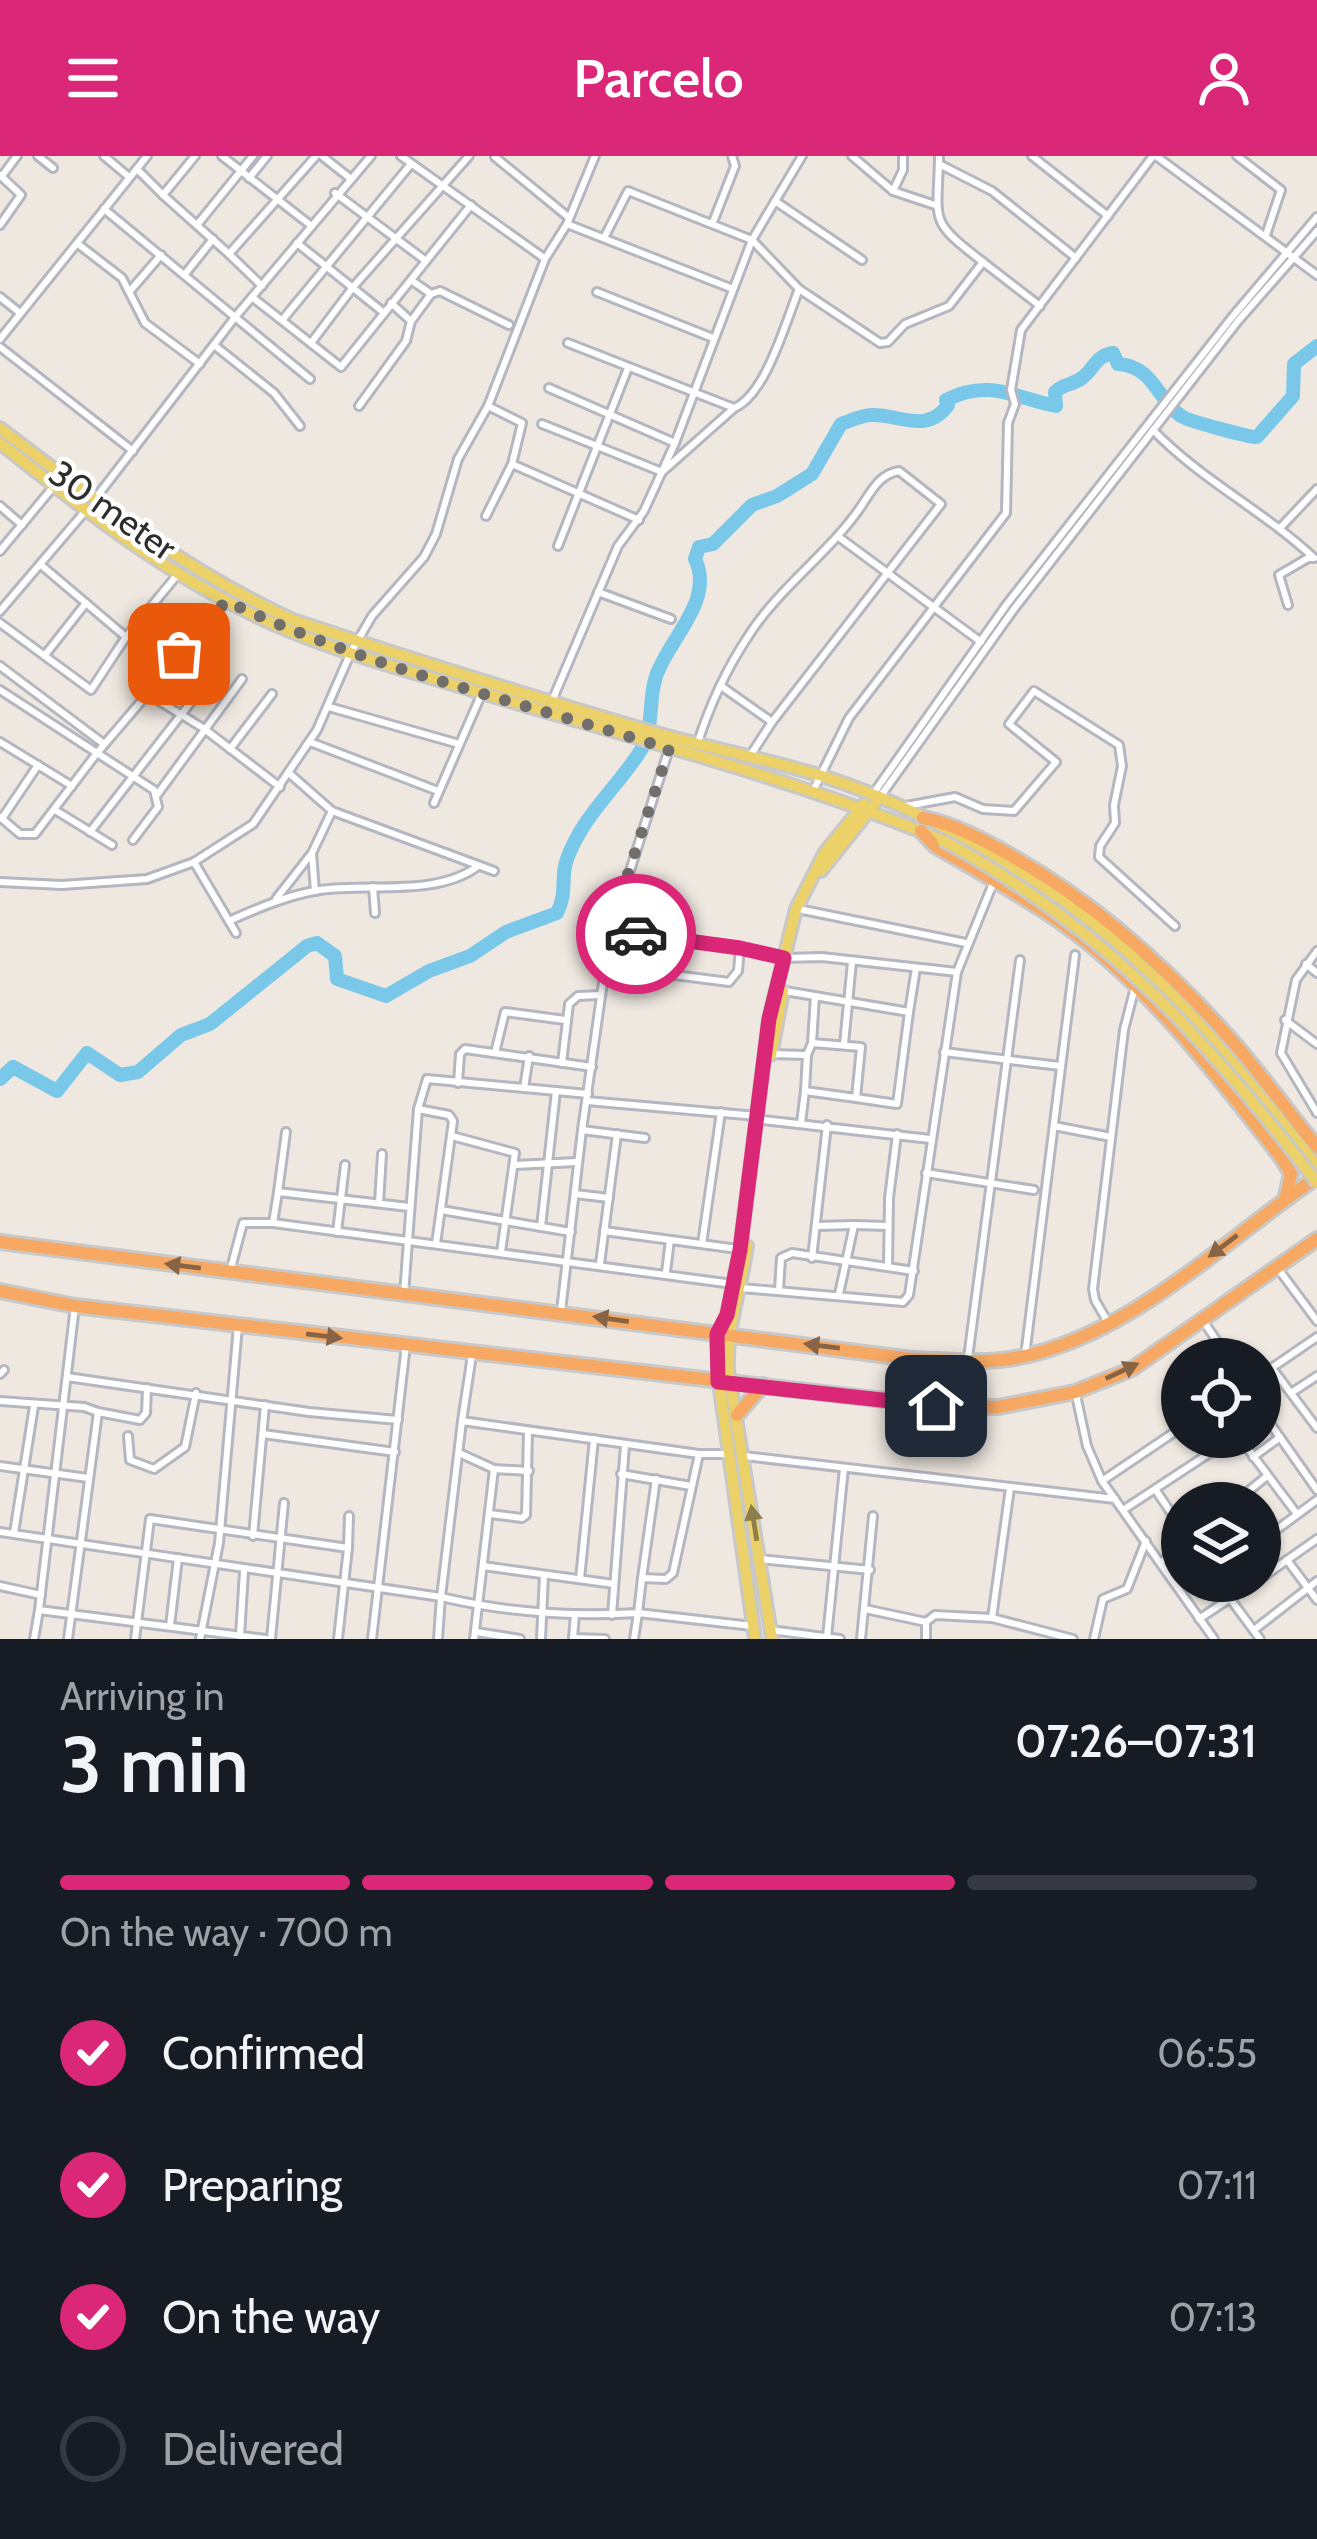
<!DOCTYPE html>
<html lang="en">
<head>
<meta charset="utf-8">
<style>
  body { margin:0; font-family:Cabin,sans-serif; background:#20242c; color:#f1f3f6; height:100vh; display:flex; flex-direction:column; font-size:45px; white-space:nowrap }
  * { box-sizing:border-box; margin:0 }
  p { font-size:39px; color:#9ea1a6 }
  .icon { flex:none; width:66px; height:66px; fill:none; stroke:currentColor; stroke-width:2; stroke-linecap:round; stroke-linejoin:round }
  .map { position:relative; height:1483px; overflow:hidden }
  .drawer { display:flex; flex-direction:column; background:#171b24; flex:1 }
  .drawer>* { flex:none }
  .buttons { position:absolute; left:1161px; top:1182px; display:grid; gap:24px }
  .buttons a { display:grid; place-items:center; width:120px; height:120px; border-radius:50%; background:#171b24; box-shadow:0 3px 9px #0004; font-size:60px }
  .pin { position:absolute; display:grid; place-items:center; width:102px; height:102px; color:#fff; margin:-51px; border-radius:24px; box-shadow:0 6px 18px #0006 }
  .courier { position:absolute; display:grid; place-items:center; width:120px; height:120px; margin:-60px; border:9px solid #db2777; border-radius:50%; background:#fff; color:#222; box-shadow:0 3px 15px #0007 }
  .head em { font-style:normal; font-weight:600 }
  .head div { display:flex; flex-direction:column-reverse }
  .head { display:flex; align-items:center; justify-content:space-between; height:204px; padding:0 60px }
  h1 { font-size:78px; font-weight:600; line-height:90px }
  .bar { display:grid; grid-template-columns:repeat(4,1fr); gap:18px 12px; align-content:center; height:144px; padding:0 60px }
  .bar i { height:15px; border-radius:9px; background:#363941 }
  .bar .active { background:#db2777 }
  .bar p { grid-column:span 4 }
  ol { padding:0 60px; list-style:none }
  li { display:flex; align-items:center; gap:36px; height:132px }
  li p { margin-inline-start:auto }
  li .icon { padding:12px; border-radius:50%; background:#db2777; color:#fff; stroke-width:4 }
  li:last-child { color:#9ea1a6 }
  li i { width:66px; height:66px; border:6px solid #363941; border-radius:50% }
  header { display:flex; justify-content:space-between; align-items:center; height:156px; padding:0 60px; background:#db2777; color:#fff; font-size:54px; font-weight:600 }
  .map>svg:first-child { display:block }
</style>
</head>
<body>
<header><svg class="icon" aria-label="menu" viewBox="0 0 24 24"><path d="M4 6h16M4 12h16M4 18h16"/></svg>Parcelo<svg class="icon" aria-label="person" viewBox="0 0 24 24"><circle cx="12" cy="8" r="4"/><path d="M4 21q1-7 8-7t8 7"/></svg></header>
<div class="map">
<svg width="1317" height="1483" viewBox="0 0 1317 1483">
  <rect width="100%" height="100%" fill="#eee8e0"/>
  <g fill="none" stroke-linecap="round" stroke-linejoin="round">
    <path stroke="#79c8ea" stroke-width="14" d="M0 923 13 911 57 935 87 897 120 919 138 916 181 879 210 868 307 790 317 787 335 800 337 823 386 840 429 815 470 800 506 776 557 757C568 735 560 722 567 703 583 659 617 632 641 594 655 573 647 537 659 513 674 478 714 442 695 403L699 391 713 388 752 349 777 340 812 318 841 268C850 265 862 259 871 259 900 258 926 279 948 249L946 244C990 222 1015 242 1056 250L1055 236C1064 227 1071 230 1082 222 1095 212 1095 200 1113 197L1118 208C1155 210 1158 247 1183 261 1189 265 1252 282 1257 281L1293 240 1294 208 1317 190"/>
    <g stroke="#b4b6c0" stroke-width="12">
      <g id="street">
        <path d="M38 0 53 12"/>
        <path d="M104 0 129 21"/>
        <path d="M222 0 309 68"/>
        <path d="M322 0 351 23"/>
        <path d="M401 0 544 102"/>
        <path d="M852 0 893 35 935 49"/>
        <path d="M939 0C938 67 927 63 983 106"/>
        <path d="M1032 0 1108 60"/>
        <path d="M1156 0 1317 119"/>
        <path d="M1237 0 1281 34 1266 79"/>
        <path d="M495 1 567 60"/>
        <path d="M939 8 992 35 1076 102"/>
        <path d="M137 13 163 39 195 0"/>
        <path d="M0 19 21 39 0 69"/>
        <path d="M2 20 17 0"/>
        <path d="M249 22 267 0"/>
        <path d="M893 35 903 14V0"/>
        <path d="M335 37 426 105"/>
        <path d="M163 39 229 98"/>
        <path d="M775 45 862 104"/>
        <path d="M104 53 310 223"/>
        <path d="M713 66 735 10 732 0"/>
        <path d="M567 68 733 133"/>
        <path d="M197 69 253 0"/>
        <path d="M604 82 628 35 752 84 799 133 880 187 888 186 905 168 949 150 983 106 1040 150"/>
        <path d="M297 87 383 156"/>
        <path d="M78 88 122 122 145 167 200 208"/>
        <path d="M185 118 213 83"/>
        <path d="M411 124 431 138 440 135 509 169"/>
        <path d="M262 130 229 98 316 0"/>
        <path d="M130 135 161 99"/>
        <path d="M597 136 713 182"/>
        <path d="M0 141 20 157"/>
        <path d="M252 141 341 211 471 49"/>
        <path d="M284 162 411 8"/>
        <path d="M412 164 431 138"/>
        <path d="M0 183 147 0"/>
        <path d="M311 187 354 130 469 0"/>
        <path d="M568 187 734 252C766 239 786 165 799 133"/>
        <path d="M214 189 274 237 300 270"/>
        <path d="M0 191 133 295"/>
        <path d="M549 232 675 287"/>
        <path d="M359 250 406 185 411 165 391 147"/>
        <path d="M488 250 522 267 512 308 639 364"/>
        <path d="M542 268 662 316 733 253"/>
        <path d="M1153 274C1201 324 1264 355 1314 402"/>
        <path d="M95 343 236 160 371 0"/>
        <path d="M0 350 22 369"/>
        <path d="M486 360 511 310"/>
        <path d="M1281 371 1317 333"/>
        <path d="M840 382 981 486"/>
        <path d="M558 390 628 212"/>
        <path d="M0 395 54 330"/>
        <path d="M41 409 126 481"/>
        <path d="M598 436 671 463"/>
        <path d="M1288 449 1279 419 1308 402H1314"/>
        <path d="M0 455 87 353"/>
        <path d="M0 467 91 534 126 481 178 418"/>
        <path d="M45 499 86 447"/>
        <path d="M0 510 104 588"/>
        <path d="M721 530 772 566"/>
        <path d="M0 534 154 634 158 651 133 684"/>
        <path d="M146 537 203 572 280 631"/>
        <path d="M552 545 618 390 644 355 675 287 752 84 802 0"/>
        <path d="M329 551 459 588"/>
        <path d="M0 586 72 630"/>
        <path d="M310 586 438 635"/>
        <path d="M697 589C709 551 727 512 749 479 779 432 828 398 860 352 871 336 879 318 899 315L941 348 772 566 750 600"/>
        <path d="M230 593 272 538"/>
        <path d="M290 618 332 655 312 697 315 735"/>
        <path d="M813 635 849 562 1006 357 1008 267 1015 248 1011 234 1021 174 1153 0"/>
        <path d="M873 638 1007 448 1233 160 1317 61"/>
        <path d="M157 639 242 523"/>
        <path d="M880 641 1014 453 1238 165 1317 75"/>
        <path d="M434 647 482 537"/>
        <path d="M906 650 955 641 983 653 1014 655 1056 606 1009 568 1034 535 1119 589 1122 610 1114 649 1115 667 1100 690 1099 701 1175 770"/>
        <path d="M55 654 112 689"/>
        <path d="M332 655 494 715"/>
        <path d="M0 661 20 678H35L97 597 227 445"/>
        <path d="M3 661 38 609"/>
        <path d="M90 676 219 510V503L192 482"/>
        <path d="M194 706 236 777"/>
        <path d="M0 726 62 729 147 723 194 706 253 668 317 574 351 496 372 460 424 401 436 378 458 303 488 250 545 103 567 68 595 0"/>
        <path d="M373 731 375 757"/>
        <path d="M276 743 312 697"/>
        <path d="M803 754 966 787"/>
        <path d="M229 765C258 752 288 739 320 734 369 727 437 741 478 710"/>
        <path d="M632 777 627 724 669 593"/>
        <path d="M1317 795 1296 824 1281 897 1317 957"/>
        <path d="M1306 808 1317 817"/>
        <path d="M604 810 729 826 738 815 740 792"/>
        <path d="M671 819 677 783"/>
        <path d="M785 835 909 856 897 948 856 942"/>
        <path d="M909 856 916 812"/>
        <path d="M1285 864 1317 888"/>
        <path d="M812 887 815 840"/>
        <path d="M844 888 852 806"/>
        <path d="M944 896 1060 910"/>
        <path d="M495 897 505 856 565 864"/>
        <path d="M771 898 807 899 812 887 861 891 856 942 805 935 807 899"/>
        <path d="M562 907 569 848 578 840 601 839"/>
        <path d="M458 927 460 898 465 893 592 911"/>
        <path d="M524 932 529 900"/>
        <path d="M587 945 757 960"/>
        <path d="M418 953 449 959 453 965 436 1088"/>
        <path d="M763 964 930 983"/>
        <path d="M801 967 805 935"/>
        <path d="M1054 970 1111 981"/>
        <path d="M582 974 645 982"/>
        <path d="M452 980 515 997 501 1096"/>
        <path d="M515 1009 577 1006"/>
        <path d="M926 1017 1034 1034"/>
        <path d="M278 1036 286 976"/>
        <path d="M575 1038 609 1042"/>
        <path d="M379 1047 382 998"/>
        <path d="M441 1054 571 1076"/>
        <path d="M273 1067 278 1036 409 1051"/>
        <path d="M854 1069 887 1070"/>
        <path d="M817 1070 854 1069 839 1138"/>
        <path d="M541 1071 556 935"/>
        <path d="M604 1075 738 1093"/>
        <path d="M337 1076 345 1009"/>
        <path d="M702 1088 721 956"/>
        <path d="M812 1102 827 969"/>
        <path d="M600 1108 617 978"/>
        <path d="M888 1111 889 1042 897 978"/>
        <path d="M231 1112 243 1067H273L733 1128"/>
        <path d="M1279 1114 1317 1165"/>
        <path d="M666 1116 670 1084"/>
        <path d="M741 1132 903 1146 909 1139 957 816 994 725"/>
        <path d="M779 1134 781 1102 792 1097 914 1115"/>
        <path d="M404 1138 418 953 427 923 588 938"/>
        <path d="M75 1150 39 1454 266 1483"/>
        <path d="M561 1155 582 974 610 777 740 792 784 802 822 801 957 816"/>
        <path d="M1204 1166 1229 1203"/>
        <path d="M1109 1168 1095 1144 1093 1133 1124 874 1135 831"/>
        <path d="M1025 1200 1075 799"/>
        <path d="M968 1202 1020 804"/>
        <path d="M1272 1212 1317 1272"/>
        <path d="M0 1218 4 1214"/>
        <path d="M1260 1220 1317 1181"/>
        <path d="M67 1221 309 1256 398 1264"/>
        <path d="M1291 1237 1317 1220"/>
        <path d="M1076 1239 1087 1290 1102 1325 1214 1483"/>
        <path d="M0 1245 84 1251 98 1256 68 1483"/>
        <path d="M1260 1253 1317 1334"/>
        <path d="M98 1256 140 1264 146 1257 147 1232"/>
        <path d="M462 1265 472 1199"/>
        <path d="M263 1278 395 1296"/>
        <path d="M128 1280 130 1304 154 1313 185 1291 196 1237"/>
        <path d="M1239 1281 1297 1358"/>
        <path d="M459 1297 494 1313 529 1315"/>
        <path d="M699 1298 462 1265 441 1441C505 1456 572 1461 638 1457L642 1422 666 1423 673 1417 699 1298H729"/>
        <path d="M744 1300 1115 1343"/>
        <path d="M1253 1301 1279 1282"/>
        <path d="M0 1310 88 1322"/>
        <path d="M621 1318 691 1330"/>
        <path d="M1102 1325 1182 1271"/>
        <path d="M1157 1336 1182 1373"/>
        <path d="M1234 1347 1267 1320"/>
        <path d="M1123 1354 1234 1281"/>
        <path d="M490 1358 522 1362 526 1359 528 1276"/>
        <path d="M0 1376 441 1441 438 1483"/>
        <path d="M14 1377 34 1250"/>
        <path d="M253 1380 265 1249"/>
        <path d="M1260 1386 1317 1344"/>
        <path d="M348 1392 349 1360"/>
        <path d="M760 1403 870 1414"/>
        <path d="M1287 1404 1317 1444"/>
        <path d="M1161 1406 1182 1394"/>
        <path d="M483 1410 614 1428"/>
        <path d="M642 1422 656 1323"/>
        <path d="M580 1423 594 1283"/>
        <path d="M1260 1423 1317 1383"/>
        <path d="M1217 1425 1260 1483"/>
        <path d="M0 1430 41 1439"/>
        <path d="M865 1453 926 1466"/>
        <path d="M612 1459 625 1289"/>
        <path d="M992 1462 1073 1483"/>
        <path d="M1199 1463 1256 1425"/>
        <path d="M170 1470 178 1402"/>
        <path d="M770 1474 840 1483"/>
        <path d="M1254 1474 1317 1425"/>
        <path d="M476 1476 520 1483"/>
        <path d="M240 1480 244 1415"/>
        <path d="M827 1481 844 1312"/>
        <path d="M573 1482 605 1483"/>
        <path d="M34 1483 39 1454"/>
        <path d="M135 1483 150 1363 348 1392 338 1483"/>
        <path d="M200 1483 219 1387 238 1170"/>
        <path d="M271 1483 284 1347"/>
        <path d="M372 1483 406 1189"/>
        <path d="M474 1483 494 1313"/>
        <path d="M541 1483 544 1419"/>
        <path d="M573 1483 575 1458"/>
        <path d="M634 1483 638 1457 752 1470"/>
        <path d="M861 1483 873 1360"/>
        <path d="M926 1483V1466L935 1459 992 1462 1010 1332"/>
        <path d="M1094 1483 1103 1443 1127 1433 1146 1385"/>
      </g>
    </g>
    <g stroke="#c8c8c8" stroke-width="16">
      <g id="primary">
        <path d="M0 272C93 343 186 415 293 464 411 503 530 540 649 575 707 592 768 603 825 621 924 653 1022 710 1103 775 1185 842 1251 928 1317 1010"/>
        <path d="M0 287C90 359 182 431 290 475 349 499 412 516 472 534 630 581 790 621 942 684"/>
        <path d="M821 715 880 641"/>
        <path d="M771 899 783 835"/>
        <path d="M747 1090C741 1133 726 1172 728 1214L772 1483"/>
        <path d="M755 1483 719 1226 717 1178 727 1159 740 1094 769 863 796 753 825 696 864 648"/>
      </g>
    </g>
    <g stroke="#c8c8c8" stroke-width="18">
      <g id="highway">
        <path d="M923 662C955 668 987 686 1015 702 1094 747 1164 809 1225 877 1258 913 1286 954 1317 991"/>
        <path d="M921 675 935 690C978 715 1022 739 1062 767 1150 830 1217 919 1283 1004L1291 1018 1286 1040"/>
        <path d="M0 1086 912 1203C946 1204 981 1208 1015 1202 1128 1182 1225 1084 1317 1021"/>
        <path d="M0 1135 75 1150 936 1250 998 1251 1075 1236 1132 1213 1317 1083"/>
        <path d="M737 1259 763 1229"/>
      </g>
    </g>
    <use href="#street" stroke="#fff" stroke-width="6"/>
    <use href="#primary" stroke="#ebd168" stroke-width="10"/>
    <use href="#highway" stroke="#f7a862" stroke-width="12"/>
    <g stroke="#c8c8c8" stroke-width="16" stroke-linecap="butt">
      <path id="primary-bridge" d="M942 684C1105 772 1206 881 1317 1027"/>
    </g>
    <use href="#primary-bridge" stroke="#ebd168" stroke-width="10"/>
  </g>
  <defs><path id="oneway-solid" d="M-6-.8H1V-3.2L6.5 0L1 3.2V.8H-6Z" transform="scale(3)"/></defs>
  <g fill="#886445">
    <use href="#oneway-solid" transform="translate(1223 1090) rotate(143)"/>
    <use href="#oneway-solid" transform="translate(183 1110) rotate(-173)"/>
    <use href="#oneway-solid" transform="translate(611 1163) rotate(-172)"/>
    <use href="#oneway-solid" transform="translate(324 1180) rotate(7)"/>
    <use href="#oneway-solid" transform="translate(822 1190) rotate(-173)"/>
    <use href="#oneway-solid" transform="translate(1122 1215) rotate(-25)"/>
  </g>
  <use fill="#8c7f4a" href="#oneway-solid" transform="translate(754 1367) rotate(-99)"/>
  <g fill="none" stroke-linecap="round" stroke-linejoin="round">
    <path stroke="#716e6c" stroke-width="12" stroke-dasharray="0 21.6" d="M179 498 226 445C367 512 521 546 669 593L626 724 632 778H636"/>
    <path stroke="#db2777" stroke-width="15" d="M636 778 740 792 784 802 769 863 740 1094 727 1159 717 1178 718 1226 936 1250"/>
  </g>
  <g text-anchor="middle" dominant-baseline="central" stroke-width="9" stroke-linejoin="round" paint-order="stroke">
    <g font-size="36" fill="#2d2d2d" stroke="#fff">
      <text transform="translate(113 354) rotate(35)">30 meter</text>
    </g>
  </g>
</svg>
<div class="buttons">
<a><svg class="icon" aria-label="locate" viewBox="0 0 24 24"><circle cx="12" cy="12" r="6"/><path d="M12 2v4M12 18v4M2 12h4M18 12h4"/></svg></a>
<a><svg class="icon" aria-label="layers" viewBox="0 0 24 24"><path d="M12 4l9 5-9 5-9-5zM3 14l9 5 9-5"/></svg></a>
</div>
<div class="pin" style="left:179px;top:498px;background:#ea580c"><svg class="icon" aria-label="bag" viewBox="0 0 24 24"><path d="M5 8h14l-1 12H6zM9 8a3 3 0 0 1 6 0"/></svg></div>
<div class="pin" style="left:936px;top:1250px;background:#1f2937"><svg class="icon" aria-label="home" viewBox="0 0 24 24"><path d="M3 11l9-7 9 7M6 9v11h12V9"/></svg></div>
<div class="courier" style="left:636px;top:778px"><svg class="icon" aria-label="car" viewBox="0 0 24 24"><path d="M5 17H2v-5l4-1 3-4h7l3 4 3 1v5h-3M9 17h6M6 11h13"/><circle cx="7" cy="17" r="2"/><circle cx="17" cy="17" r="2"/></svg></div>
</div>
<section class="drawer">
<div class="head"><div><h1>3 min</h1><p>Arriving in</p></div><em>07:26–07:31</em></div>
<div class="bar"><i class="active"></i><i class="active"></i><i class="active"></i><i></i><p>On the way · 700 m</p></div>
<ol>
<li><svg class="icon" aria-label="check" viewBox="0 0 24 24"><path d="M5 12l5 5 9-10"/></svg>Confirmed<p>06:55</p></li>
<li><svg class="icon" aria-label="check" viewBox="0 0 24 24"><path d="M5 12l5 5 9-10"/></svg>Preparing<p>07:11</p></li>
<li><svg class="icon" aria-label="check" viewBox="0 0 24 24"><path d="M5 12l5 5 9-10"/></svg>On the way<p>07:13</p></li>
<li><i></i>Delivered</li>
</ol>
</section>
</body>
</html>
